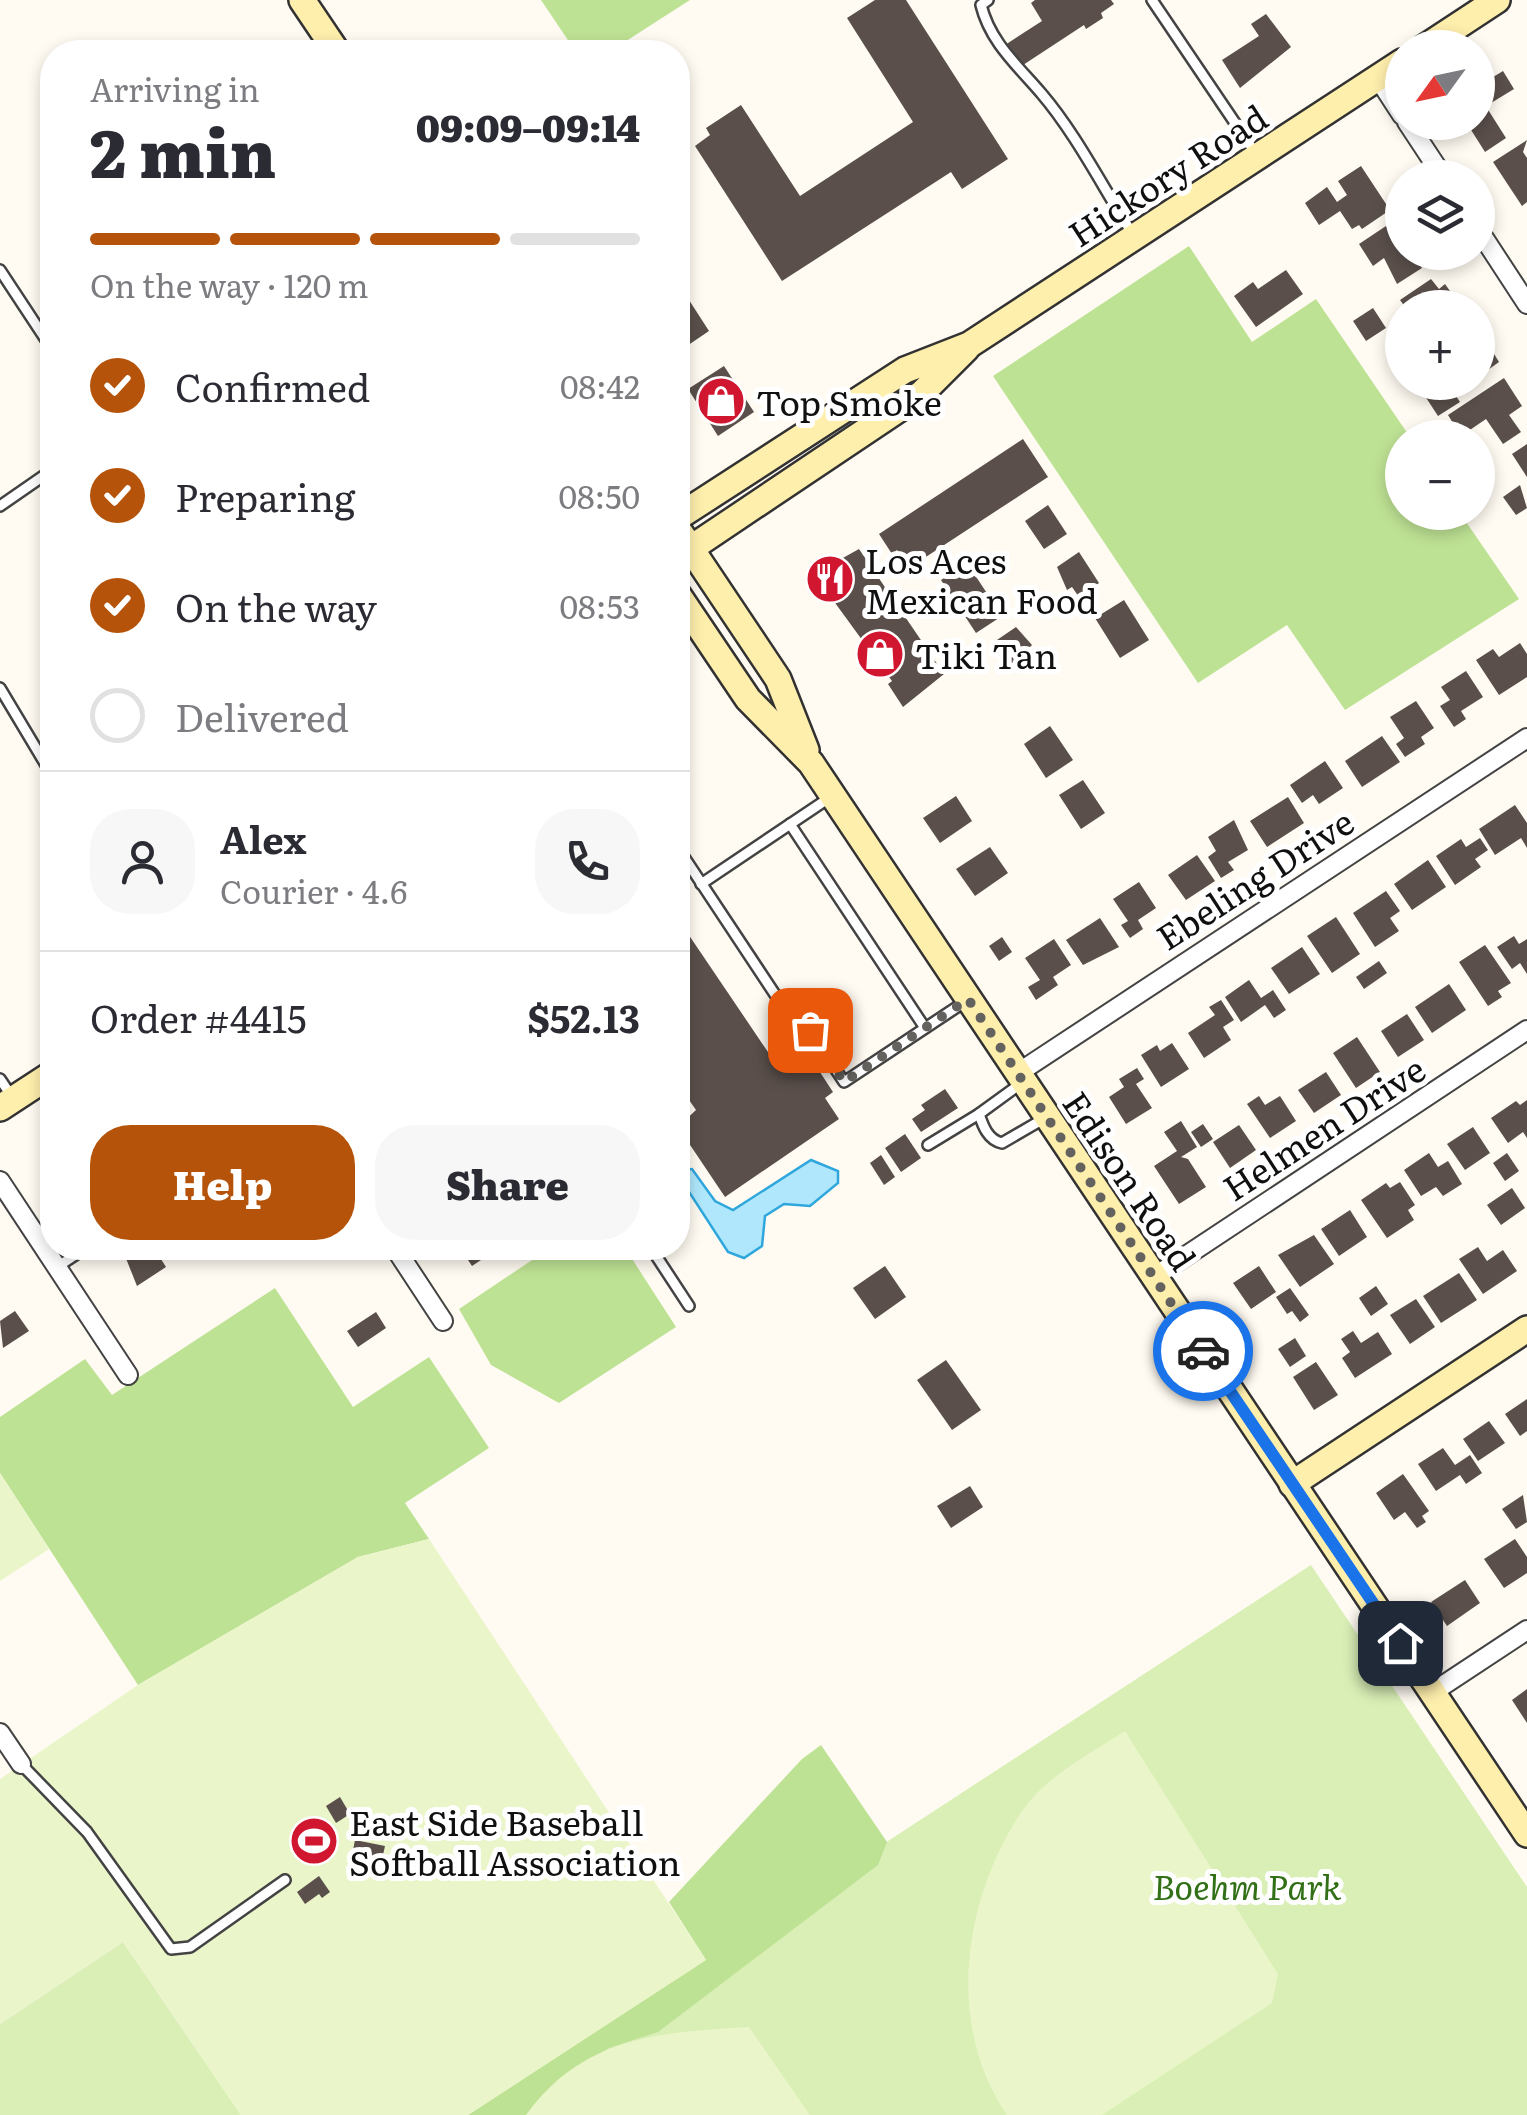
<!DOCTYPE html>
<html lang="en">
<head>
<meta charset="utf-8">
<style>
  body { margin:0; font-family:Literata,serif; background:#f7f7f7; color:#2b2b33; height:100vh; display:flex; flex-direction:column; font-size:38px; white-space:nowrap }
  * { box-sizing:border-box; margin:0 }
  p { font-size:32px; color:#7c7c81 }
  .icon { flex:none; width:55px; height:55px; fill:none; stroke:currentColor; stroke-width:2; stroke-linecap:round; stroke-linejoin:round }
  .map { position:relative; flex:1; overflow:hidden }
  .details { position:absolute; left:40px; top:40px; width:650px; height:1220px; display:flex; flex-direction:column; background:#fff; border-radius:40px; box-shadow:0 5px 15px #0003 }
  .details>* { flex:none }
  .needle { width:65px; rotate:237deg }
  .fabs { position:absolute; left:1385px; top:30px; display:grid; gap:20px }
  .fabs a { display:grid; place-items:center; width:110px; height:110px; border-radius:50%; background:#fff; box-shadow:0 5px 15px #0003; font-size:50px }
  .pin { position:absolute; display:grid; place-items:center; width:85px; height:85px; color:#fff; margin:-42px; border-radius:20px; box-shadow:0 5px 15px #0006 }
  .courier { position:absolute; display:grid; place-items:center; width:100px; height:100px; margin:-50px; border:8px solid #1a73e8; border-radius:50%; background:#fff; color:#222; box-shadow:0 2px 12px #0007 }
  .overview em { font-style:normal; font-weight:800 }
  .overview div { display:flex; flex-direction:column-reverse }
  .overview { display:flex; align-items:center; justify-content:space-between; height:170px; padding:0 50px }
  h1 { font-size:65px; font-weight:800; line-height:75px }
  .bar { display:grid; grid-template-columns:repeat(4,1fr); gap:15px 10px; align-content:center; height:120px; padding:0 50px }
  .bar i { height:12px; border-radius:8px; background:#e1e1e2 }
  .bar .on { background:#b45309 }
  .bar p { grid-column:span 4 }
  .line { display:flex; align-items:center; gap:25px; padding:0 50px; border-top:2px solid #e1e1e2 }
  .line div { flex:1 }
  .round { display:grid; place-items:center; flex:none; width:105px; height:105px; border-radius:40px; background:#f7f7f7 }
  ol { padding:0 50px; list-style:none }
  li { display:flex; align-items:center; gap:30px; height:110px }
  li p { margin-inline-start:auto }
  li .icon { padding:10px; border-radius:50%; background:#b45309; color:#fff; stroke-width:4 }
  li:last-child { color:#7c7c81 }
  li i { width:55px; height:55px; border:5px solid #e1e1e2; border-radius:50% }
  .button { display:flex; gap:20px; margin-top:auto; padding:20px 50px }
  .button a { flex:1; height:115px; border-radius:40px; background:#b45309; color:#fff; font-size:40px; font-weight:800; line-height:115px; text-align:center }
  .button a+a { background:#f7f7f7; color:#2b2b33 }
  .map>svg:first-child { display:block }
</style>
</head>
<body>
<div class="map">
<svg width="1527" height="2115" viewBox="0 0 1527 2115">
  <rect width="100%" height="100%" fill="#fffbf2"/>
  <g fill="#d9efb6">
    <path d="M1311 1565 1527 1887V2115H468Z"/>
    <path d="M123 1942 241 2115H0V2024Z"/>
  </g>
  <g fill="#bee294">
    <path d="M541 0H690L609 52H576Z"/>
    <path d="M1189 246 1252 342 1316 299 1410 437 1402 438V512L1460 513 1519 599 1345 710 1287 625 1198 683 993 376Z"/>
    <path d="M550 1248H625L676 1327 559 1403 491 1365 459 1309Z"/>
    <path d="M275 1288 353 1407 429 1357 489 1448 405 1503 429 1539 358 1557 138 1685 0 1473V1417L85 1359 112 1395Z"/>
    <path d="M821 1745 887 1842 878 1865 658 2032 609 2048 564 2075 526 2115H468L706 1960 669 1902 802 1759Z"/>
  </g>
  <g fill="#eaf5c9">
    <path d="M0 1473 49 1549 0 1581Z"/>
    <path d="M429 1539 706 1960 468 2115H241L123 1942 0 2024V1779L138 1685 358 1557Z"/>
    <path d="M1125 1731 1278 1974 1272 2003 1102 2115H1007C945 2025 963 1899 1022 1811 1046 1776 1091 1753 1125 1731Z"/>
    <path d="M749 2027 810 2115H526C583 2036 661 2032 749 2027Z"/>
  </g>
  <path fill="#b0e7fd" stroke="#2fa7dd" stroke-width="2.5" d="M811 1160 838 1171V1183L810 1206 784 1204 765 1216 762 1246 744 1258 728 1252 680 1178 684 1170 692 1169 715 1201 733 1210Z"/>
  <g fill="#5a4f4b">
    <path d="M875 0H906L1008 159 962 189 951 172 782 281 695 146 710 135 706 128 741 105 800 196 913 122 847 18Z"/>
    <path d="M1035 0H1111L1114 4 1101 13 1103 18 1086 29 1084 25 1020 67 1005 45 1042 21 1031 3Z"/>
    <path d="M1266 14 1291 47 1240 88 1222 60 1259 36 1251 24Z"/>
    <path d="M1503 71 1514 89 1491 103 1480 85Z"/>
    <path d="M1480 97 1506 138 1485 152 1466 122H1478Z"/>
    <path d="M1527 140 1523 152 1527 158V202L1522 206 1493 162Z"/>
    <path d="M1361 166 1390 210 1362 229 1359 225 1352 229 1340 211 1319 225 1305 203 1327 187 1337 202 1347 195 1338 181Z"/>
    <path d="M1395 220 1402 231V252H1412L1422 268 1397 284 1384 258 1373 266 1359 244Z"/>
    <path d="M1286 270 1303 294 1256 327 1234 296 1253 282 1258 289Z"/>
    <path d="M1431 279 1439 289 1445 284 1462 308H1406L1400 300Z"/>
    <path d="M678 283 709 331 678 352Z"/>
    <path d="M1373 308 1386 328 1366 341 1353 321Z"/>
    <path d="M1478 328 1499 362 1478 377Z"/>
    <path d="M724 366 754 412 718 436 688 389Z"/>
    <path d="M1504 378 1522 406 1509 415 1521 432 1503 444 1486 419 1461 436 1448 415Z"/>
    <path d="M1439 382H1447L1460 402 1438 416 1423 393Z"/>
    <path d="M1023 439 1048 477 909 568 897 550 892 554 879 534Z"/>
    <path d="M1527 444V477L1512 454Z"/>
    <path d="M1520 485 1527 508 1516 515 1503 497Z"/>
    <path d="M1048 505 1067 534 1044 549 1025 521Z"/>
    <path d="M859 549 944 674 903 707 888 684 892 681 814 574Z"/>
    <path d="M1079 552 1099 583 1079 597 1072 587 1067 590 1057 567Z"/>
    <path d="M967 563 1002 616 976 633 941 580Z"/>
    <path d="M1124 600 1149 640 1120 658 1095 618Z"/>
    <path d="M1016 627 1032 645 1029 648 1034 656 1012 670 994 642Z"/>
    <path d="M1520 643 1527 654V677L1499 695 1476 660 1493 649 1499 657Z"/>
    <path d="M1466 671 1483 697 1461 711 1466 719 1454 727 1440 706 1450 700 1441 687Z"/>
    <path d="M1416 701 1434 728 1421 737 1425 744 1405 757 1396 744 1404 738 1390 717Z"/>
    <path d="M1050 726 1073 760 1046 778 1024 744Z"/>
    <path d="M1382 736 1400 762 1362 787 1345 761Z"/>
    <path d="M1325 761 1343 788 1319 804 1313 795 1302 803 1290 785Z"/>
    <path d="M1083 780 1105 813 1081 829 1059 795Z"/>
    <path d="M956 796 972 821 940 843 923 818Z"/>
    <path d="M1288 797 1304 823 1267 847 1250 821Z"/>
    <path d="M1515 805 1527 823V848L1521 838 1495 855 1479 829Z"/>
    <path d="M1234 820 1248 850 1228 862 1234 870 1221 878 1208 857 1216 851 1208 837Z"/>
    <path d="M1480 838 1488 850 1475 859 1481 867 1455 885 1436 856 1461 839 1466 847Z"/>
    <path d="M990 847 1008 873 975 896 956 869Z"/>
    <path d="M1197 855 1215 881 1186 900 1168 875Z"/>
    <path d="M1428 860 1446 887 1412 910 1394 884Z"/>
    <path d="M1139 882 1156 908 1138 920 1143 929 1130 938 1121 925 1128 921 1113 899Z"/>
    <path d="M1386 891 1400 911 1390 918 1399 931 1375 947 1353 913Z"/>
    <path d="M1336 917 1360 954 1332 973 1307 936Z"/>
    <path d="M1100 918 1119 947 1083 965 1066 940Z"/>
    <path d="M678 919 770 1055 786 1043 802 1066 812 1060 833 1092 825 1098 839 1119 725 1197 678 1127 696 1110 678 1084V1034L689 1026 678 1008Z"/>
    <path d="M1514 936 1519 944 1527 939V974L1520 963 1512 969 1497 947Z"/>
    <path d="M1002 937 1012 952 999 961 989 946Z"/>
    <path d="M1054 939 1071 965 1053 977 1058 985 1036 1000 1028 987 1040 980 1025 958Z"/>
    <path d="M1485 945 1511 983 1498 991 1502 997 1488 1006 1459 962Z"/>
    <path d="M1302 947 1320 974 1289 994 1271 968Z"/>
    <path d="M1379 961 1387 973 1364 989 1356 977Z"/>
    <path d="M1249 980 1261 998 1273 990 1286 1010 1274 1018 1265 1005 1241 1022 1225 997Z"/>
    <path d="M1449 984 1466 1010 1432 1033 1415 1007Z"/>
    <path d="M1221 1000 1234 1020 1223 1027 1231 1040 1204 1058 1188 1033 1215 1015 1209 1007Z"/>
    <path d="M1407 1014 1424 1040 1398 1057 1381 1031Z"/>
    <path d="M1357 1037 1380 1072 1356 1088 1333 1053Z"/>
    <path d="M1172 1043 1189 1069 1161 1087 1141 1055 1157 1045 1160 1051Z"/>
    <path d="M1137 1068 1144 1079 1136 1084 1152 1108 1126 1124 1109 1097 1124 1087 1119 1079Z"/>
    <path d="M1326 1072 1341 1095 1314 1113 1298 1090Z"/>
    <path d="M945 1089 958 1108 921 1132 912 1119 925 1110 921 1105Z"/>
    <path d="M1259 1096 1265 1105 1280 1096 1296 1121 1270 1138 1247 1104Z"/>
    <path d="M1527 1100V1138L1523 1132 1508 1143 1491 1118 1516 1101 1520 1105Z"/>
    <path d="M1181 1121 1197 1147 1181 1157 1188 1159 1206 1187 1179 1204 1154 1166 1177 1151 1164 1132Z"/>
    <path d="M1203 1124 1213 1139 1201 1147 1191 1132Z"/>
    <path d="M1239 1125 1256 1150 1230 1168 1213 1142Z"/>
    <path d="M1473 1127 1490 1153 1465 1170 1447 1144Z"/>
    <path d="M905 1134 921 1158 901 1172 885 1148Z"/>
    <path d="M1429 1153 1438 1167 1448 1161 1462 1184 1443 1196 1436 1187 1421 1196 1404 1170Z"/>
    <path d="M1507 1153 1519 1171 1505 1181 1493 1163Z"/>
    <path d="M881 1155 895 1177 884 1185 870 1163Z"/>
    <path d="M1400 1182 1415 1205 1408 1210 1414 1220 1387 1238 1361 1200 1386 1183 1390 1188Z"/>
    <path d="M1512 1188 1525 1208 1501 1225 1487 1205Z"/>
    <path d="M1350 1210 1367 1237 1339 1256 1321 1229Z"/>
    <path d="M1314 1235 1334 1264 1300 1287 1278 1255Z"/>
    <path d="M1478 1247 1487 1261 1503 1250 1517 1271 1483 1294 1459 1259Z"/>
    <path d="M137 1248H154L166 1267 137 1286 125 1256Z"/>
    <path d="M460 1248H499L472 1266Z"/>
    <path d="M885 1266 906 1297 875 1319 853 1288Z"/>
    <path d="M1259 1266 1276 1292 1251 1309 1233 1283Z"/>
    <path d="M1459 1273 1477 1300 1441 1323 1423 1296Z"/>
    <path d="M1376 1286 1388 1304 1371 1316 1359 1298Z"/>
    <path d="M1290 1288 1309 1315 1300 1322 1292 1311 1287 1314 1276 1297Z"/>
    <path d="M1416 1299 1435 1327 1410 1344 1390 1315Z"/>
    <path d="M15 1311 29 1331 3 1348 0 1321Z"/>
    <path d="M376 1312 386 1328 358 1347 347 1331Z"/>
    <path d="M1353 1331 1361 1343 1378 1332 1392 1354 1355 1378 1342 1358 1350 1352 1341 1339Z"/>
    <path d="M1295 1338 1306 1356 1290 1367 1278 1349Z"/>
    <path d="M946 1360 981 1410 952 1430 917 1380Z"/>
    <path d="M1316 1362 1338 1395 1314 1410 1293 1377Z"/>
    <path d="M1527 1399V1431L1520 1436 1505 1414Z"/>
    <path d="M1489 1421 1505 1443 1478 1461 1463 1439Z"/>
    <path d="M1443 1448 1455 1465 1470 1455 1482 1473 1466 1484 1460 1475 1436 1491 1418 1464Z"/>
    <path d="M1403 1474 1429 1511 1422 1516 1426 1522 1417 1528 1405 1512 1394 1520 1376 1493Z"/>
    <path d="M970 1486 983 1507 951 1528 937 1506Z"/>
    <path d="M1523 1495 1527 1522 1516 1529 1502 1509Z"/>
    <path d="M1515 1539 1527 1557V1573L1504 1588 1484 1559Z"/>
    <path d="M1465 1580 1480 1603 1447 1626 1431 1602Z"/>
    <path d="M1527 1689V1723L1512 1700Z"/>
    <path d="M340 1797 350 1814 336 1823 326 1806Z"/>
    <path d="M355 1840 385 1846 378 1877 349 1870Z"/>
    <path d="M319 1876 330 1892 322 1898 319 1894 305 1904 297 1892Z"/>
  </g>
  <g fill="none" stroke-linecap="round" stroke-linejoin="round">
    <g stroke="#434343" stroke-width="14">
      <g id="lane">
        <path d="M988 0 981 5C990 42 1018 66 1041 93 1077 135 1104 190 1134 236"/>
        <path d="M1152 0 1256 154"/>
        <path d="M0 270 52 349"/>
        <path d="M0 506 52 470"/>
        <path d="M0 688 52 775"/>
        <path d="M790 824 925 1028"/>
        <path d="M678 848 786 1011 810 1030 844 1082 966 1001"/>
        <path d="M701 884 832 796"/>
        <path d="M0 1079 12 1097"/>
        <path d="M1023 1082 979 1114C983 1126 988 1140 1002 1143L1045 1118"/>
        <path d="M928 1145 979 1114"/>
        <path d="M651 1248 689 1306"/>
        <path d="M57 1267 86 1248"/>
        <path d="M21 1764 87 1832 171 1949 190 1947 285 1880"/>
      </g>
    </g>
    <g stroke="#434343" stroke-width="22">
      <g id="street">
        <path d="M1378 78 1402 115"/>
        <path d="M1407 122 1444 178"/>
        <path d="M1478 229 1527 304"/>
        <path d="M1018 1073 1527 738"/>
        <path d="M0 1181 128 1375"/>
        <path d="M395 1248 443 1321"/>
        <path d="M1154 1277 1527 1030"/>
        <path d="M1433 1692 1527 1630"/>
        <path d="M0 1733 21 1764"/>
      </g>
    </g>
    <g stroke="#323232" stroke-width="30">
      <g id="secondary">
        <path d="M302 0 337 52"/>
        <path d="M1424 48 1497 0"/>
        <path d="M678 517 905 370 969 345 1402 62"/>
        <path d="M681 534 778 679 806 750"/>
        <path d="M678 557 921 394 966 349"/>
        <path d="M678 595 748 699 811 763 1527 1834"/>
        <path d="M0 1108 52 1074"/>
        <path d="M1292 1484 1527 1329"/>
      </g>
    </g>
    <use href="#lane" stroke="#fff" stroke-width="9"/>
    <use href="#street" stroke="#fff" stroke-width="18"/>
    <use href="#secondary" stroke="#ffefad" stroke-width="25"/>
  </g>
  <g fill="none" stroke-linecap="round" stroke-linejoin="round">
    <path stroke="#64625f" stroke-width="10" stroke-dasharray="0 18" d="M810 1030 844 1082 968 999 1203 1351"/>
    <path stroke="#1a73e8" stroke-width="12" d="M1203 1351 1400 1643"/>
  </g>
  <defs>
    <g id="shop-disc" transform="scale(2.5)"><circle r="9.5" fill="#d11630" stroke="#fff"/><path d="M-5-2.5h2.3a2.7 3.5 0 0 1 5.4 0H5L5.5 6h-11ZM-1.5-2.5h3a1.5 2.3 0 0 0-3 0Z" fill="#fff"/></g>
    <g id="restaurant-disc" transform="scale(2.5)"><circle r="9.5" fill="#d11630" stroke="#fff"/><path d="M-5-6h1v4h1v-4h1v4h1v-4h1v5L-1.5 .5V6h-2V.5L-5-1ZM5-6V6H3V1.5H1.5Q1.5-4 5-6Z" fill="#fff"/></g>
    <g id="stadium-disc" transform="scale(2.5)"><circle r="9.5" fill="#d11630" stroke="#fff"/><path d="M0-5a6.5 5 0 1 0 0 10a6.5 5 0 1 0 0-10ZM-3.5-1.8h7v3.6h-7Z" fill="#fff"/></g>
  </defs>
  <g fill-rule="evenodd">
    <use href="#shop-disc" x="721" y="401"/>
    <use href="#restaurant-disc" x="830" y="579"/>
    <use href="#shop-disc" x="880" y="654"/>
    <use href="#stadium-disc" x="314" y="1841"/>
  </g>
  <g text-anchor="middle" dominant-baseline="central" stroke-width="10" stroke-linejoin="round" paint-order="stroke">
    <g font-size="35" fill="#101010" stroke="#fff">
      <text transform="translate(1167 174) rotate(-33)">Hickory Road</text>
      <text transform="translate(1254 878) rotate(-33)">Ebeling Drive</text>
      <text transform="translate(1323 1127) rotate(-33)">Helmen Drive</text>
      <text transform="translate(1131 1180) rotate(56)">Edison Road</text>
    </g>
    <g font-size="35" fill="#101010" stroke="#fff" text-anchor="start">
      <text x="756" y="401">Top Smoke</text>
      <text x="865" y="559">Los Aces<tspan x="865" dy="40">Mexican Food</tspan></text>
      <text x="915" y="654">Tiki Tan</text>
      <text x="349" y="1821">East Side Baseball<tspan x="349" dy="40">Softball Association</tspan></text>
    </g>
    <g font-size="35" font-style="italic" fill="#327017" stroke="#fff">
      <text x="1247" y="1885">Boehm Park</text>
    </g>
  </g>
</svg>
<div class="fabs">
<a><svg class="needle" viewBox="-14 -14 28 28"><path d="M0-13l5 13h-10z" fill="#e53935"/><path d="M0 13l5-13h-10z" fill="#7c7c81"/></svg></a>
<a><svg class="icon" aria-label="layers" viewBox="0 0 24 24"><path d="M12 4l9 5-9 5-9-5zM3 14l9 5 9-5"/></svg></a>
<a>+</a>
<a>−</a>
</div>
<div class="pin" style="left:810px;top:1030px;background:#ea580c"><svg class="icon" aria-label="bag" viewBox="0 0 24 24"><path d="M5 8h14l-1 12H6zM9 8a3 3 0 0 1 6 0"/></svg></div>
<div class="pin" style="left:1400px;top:1643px;background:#1f2937"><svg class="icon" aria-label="home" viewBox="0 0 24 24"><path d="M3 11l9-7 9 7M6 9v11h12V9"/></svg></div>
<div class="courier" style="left:1203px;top:1351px"><svg class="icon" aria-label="car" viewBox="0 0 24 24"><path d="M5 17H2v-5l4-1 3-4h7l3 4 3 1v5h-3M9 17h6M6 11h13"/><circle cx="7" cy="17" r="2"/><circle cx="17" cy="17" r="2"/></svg></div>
<section class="details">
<div class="overview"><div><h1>2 min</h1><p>Arriving in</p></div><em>09:09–09:14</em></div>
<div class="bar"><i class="on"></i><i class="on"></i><i class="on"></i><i></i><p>On the way · 120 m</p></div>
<ol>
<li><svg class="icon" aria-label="check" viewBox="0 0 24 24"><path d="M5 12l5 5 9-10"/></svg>Confirmed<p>08:42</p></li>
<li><svg class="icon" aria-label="check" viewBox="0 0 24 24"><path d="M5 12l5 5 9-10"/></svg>Preparing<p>08:50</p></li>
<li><svg class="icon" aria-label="check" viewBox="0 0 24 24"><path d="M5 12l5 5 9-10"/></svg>On the way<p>08:53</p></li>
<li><i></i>Delivered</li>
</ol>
<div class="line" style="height:180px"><a class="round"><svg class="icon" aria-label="person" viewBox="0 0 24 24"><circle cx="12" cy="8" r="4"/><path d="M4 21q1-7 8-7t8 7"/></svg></a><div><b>Alex</b><p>Courier · 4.6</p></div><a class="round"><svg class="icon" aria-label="phone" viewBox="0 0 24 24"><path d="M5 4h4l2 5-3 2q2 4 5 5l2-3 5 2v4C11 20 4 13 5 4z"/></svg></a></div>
<div class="line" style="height:130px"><div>Order #4415</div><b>$52.13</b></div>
<div class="button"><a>Help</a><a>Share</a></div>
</section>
</div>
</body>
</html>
